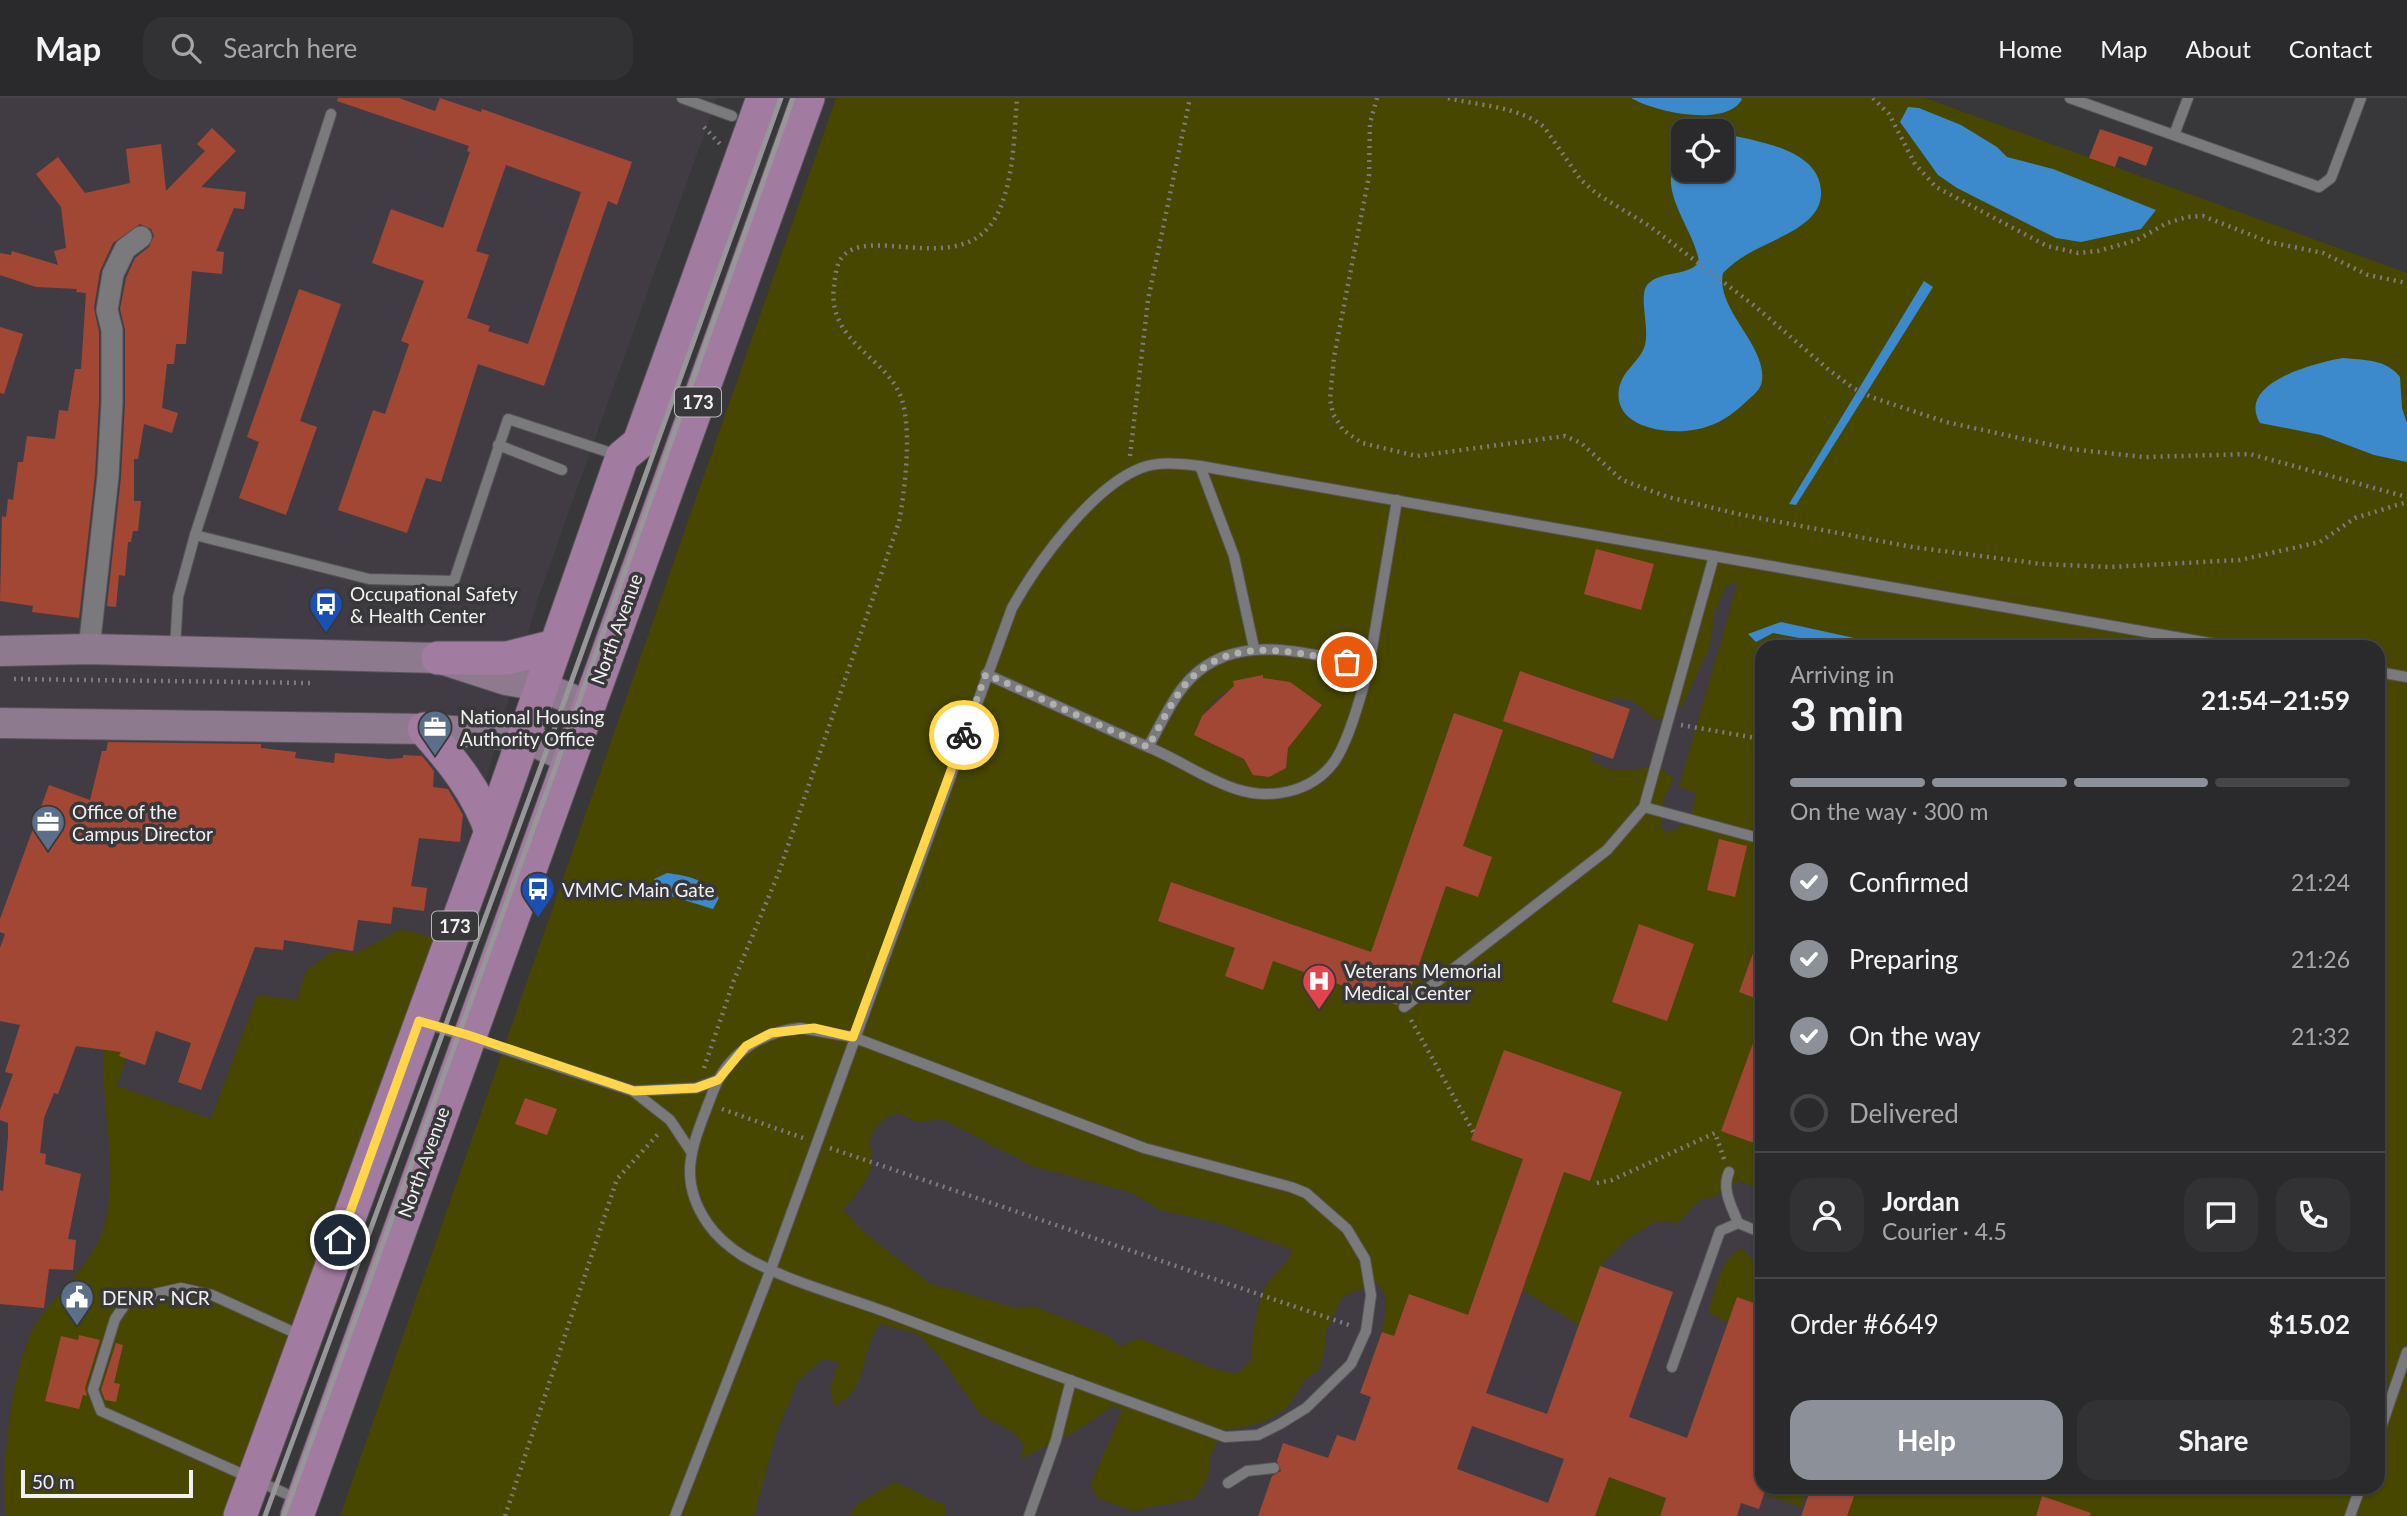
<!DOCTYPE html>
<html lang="en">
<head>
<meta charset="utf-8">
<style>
  body { margin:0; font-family:Lato,sans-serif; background:#323133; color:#f1f3f6; height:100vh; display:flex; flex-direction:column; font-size:26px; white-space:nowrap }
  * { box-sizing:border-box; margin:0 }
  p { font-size:23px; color:#a5a6a9 }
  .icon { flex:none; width:38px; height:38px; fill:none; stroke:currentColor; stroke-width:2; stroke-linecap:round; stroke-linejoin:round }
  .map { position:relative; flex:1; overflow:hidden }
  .sheet { position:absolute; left:1755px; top:542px; width:630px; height:854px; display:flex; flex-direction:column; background:#2a292b; border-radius:21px; box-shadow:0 2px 5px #0004,0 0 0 2px #464547 }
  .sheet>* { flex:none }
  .buttons { position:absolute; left:1671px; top:21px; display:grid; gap:14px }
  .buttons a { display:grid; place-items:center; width:63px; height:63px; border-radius:14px; background:#2a292b; box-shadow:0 2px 5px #0004,0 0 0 2px #464547; font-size:35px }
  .scale { position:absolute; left:21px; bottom:18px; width:172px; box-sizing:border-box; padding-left:7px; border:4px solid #f2f1f2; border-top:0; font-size:19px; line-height:24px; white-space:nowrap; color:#f2f1f2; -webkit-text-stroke:5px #383739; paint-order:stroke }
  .pin { position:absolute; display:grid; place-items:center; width:60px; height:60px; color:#fff; margin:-30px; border:4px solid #fff; border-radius:50%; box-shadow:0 2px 7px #0007 }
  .courier { position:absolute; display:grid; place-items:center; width:70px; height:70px; margin:-35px; border:5px solid #ffd54a; border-radius:50%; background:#fff; color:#222; box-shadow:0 2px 9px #0007 }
  .overview em { font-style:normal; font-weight:700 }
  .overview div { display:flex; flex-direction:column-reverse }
  .overview { display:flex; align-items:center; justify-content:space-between; height:119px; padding:0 35px }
  h1 { font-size:46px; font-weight:700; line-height:52px }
  .bar { display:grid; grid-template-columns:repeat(4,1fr); gap:10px 7px; align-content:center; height:84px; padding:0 35px }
  .bar i { height:9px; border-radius:5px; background:#464547 }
  .bar .on { background:#8c9099 }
  .bar p { grid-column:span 4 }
  .line { display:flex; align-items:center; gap:18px; padding:0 35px; border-top:2px solid #464547 }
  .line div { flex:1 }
  .round { display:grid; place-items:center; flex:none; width:74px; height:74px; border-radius:21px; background:#323133 }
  ol { padding:0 35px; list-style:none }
  li { display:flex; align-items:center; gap:21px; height:77px }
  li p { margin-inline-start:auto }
  li .icon { padding:7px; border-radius:50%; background:#8c9099; color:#fff; stroke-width:4 }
  li:last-child { color:#a5a6a9 }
  li i { width:38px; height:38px; border:4px solid #464547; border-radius:50% }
  .button { display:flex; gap:14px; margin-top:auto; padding:14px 35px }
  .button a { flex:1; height:80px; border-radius:21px; background:#8c9099; color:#fff; font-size:28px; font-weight:700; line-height:80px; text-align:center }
  .button a+a { background:#323133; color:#f1f3f6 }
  header { display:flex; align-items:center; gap:42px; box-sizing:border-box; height:98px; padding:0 35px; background:#2a292b; border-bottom:2px solid #464547 }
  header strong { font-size:33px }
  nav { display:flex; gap:38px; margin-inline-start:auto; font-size:24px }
  .search { width:490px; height:63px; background:#323133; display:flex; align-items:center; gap:18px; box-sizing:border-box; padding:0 24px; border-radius:21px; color:#a5a6a9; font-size:26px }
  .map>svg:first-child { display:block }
</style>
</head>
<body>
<header>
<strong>Map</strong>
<div class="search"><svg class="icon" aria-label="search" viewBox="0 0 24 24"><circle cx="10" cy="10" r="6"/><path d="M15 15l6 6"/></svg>Search here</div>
<nav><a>Home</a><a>Map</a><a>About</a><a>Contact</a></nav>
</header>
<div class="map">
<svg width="2407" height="1418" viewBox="0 0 2407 1418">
  <rect width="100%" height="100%" fill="#383739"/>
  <g fill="#413c44">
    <path d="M0 0H717L538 500 440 842 226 1418H0Z"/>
    <path d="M1743 470 1762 720V1390H2345L2335 1418H697L1017 518Z"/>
  </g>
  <g fill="#474700" fill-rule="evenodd">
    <path d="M836 0H1925L2407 175V1418H1847L1857 1390H2378V550H1762V857L1753 855 1739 894 1762 903V920L1721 1033 1762 1048V1091L1738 1083 1712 1100 1701 1101 1678 1125 1656 1123 1626 1142 1600 1168 1579 1227 1522 1192 1564 1074 1590 1083 1621 994 1504 952 1472 1042 1523 1061 1468 1217 1409 1196 1394 1238 1382 1234C1385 1217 1392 1197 1376 1185L1343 1198 1326 1233 1324 1256 1318 1273C1298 1283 1302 1290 1290 1305 1277 1322 1246 1331 1225 1331L1211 1355 1208 1379 1195 1400 1133 1413 1097 1400 1091 1386 1122 1312 1113 1308 1080 1331 1022 1360 1023 1346 1014 1335 980 1316 941 1260 918 1236 880 1226C859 1253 869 1294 834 1308L830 1289 839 1264 823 1261 797 1284 776 1336 754 1418H340ZM1684 33H1722V72H1684ZM1738 484 1679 688 1695 695C1695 716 1686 727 1667 735L1661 729 1663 702 1674 680 1657 668C1633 671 1614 677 1592 663V654L1505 624 1521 573 1605 602C1633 596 1637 607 1657 623L1682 608 1710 548 1714 516 1726 488ZM1262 577 1263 582 1290 584 1321 607 1288 650 1286 670 1269 679 1253 677 1248 663 1194 637C1200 617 1214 599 1234 590L1233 583ZM1454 615 1503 632 1463 748 1492 759 1478 798 1446 788 1404 909 1273 863 1262 891 1226 878 1235 850 1158 823 1171 784 1371 854ZM897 1015 918 1024 942 1021 1032 1068 1130 1094 1162 1113 1215 1124 1293 1152C1287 1167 1274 1175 1266 1187 1258 1199 1251 1247 1251 1262L1237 1276 1217 1272 1138 1240 1120 1249 1109 1238 1033 1208 1016 1210 929 1185 866 1136 843 1112C861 1090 879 1073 869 1044 875 1028 881 1021 897 1015Z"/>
    <path d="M402 831 440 842 226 1418H6C0 1373 13 1259 38 1222 58 1193 93 1165 103 1131 119 1077 104 1022 103 968 103 949 110 929 113 910L144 902 117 988 211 1021 257 897 297 902 306 873 333 853 356 855Z"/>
    <path d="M1741 1150 1752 1162 1762 1159V1208L1737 1199 1728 1225 1708 1214C1716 1190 1719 1164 1741 1150Z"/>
    <path d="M1609 1379 1666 1400 1660 1418H1595Z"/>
    <path d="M895 1384 946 1408 945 1418H849L857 1406Z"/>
    <path d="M1766 1390H1808L1801 1409 1764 1396Z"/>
  </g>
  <g fill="#3c8acc">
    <path d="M1631 0H1741L1742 1C1727 30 1655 14 1631 0Z"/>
    <path d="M1908 9 1919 10 1961 27 1997 49 2007 59 2053 71 2156 112 2141 131 2081 144 2056 140 1957 90 1938 77 1900 24Z"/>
    <path d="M1722 35C1754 43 1819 50 1821 93 1822 111 1810 122 1796 131 1771 146 1744 153 1723 175 1715 211 1767 247 1762 283 1761 290 1755 296 1750 300 1737 313 1723 324 1706 329 1677 339 1612 333 1619 291 1622 273 1638 265 1644 250 1651 233 1638 198 1647 187 1660 172 1688 179 1699 164 1694 128 1650 87 1683 53L1684 72H1722Z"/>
    <path d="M1924 183 1933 189 1796 407 1789 406Z"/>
    <path d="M2343 260C2364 262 2386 261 2400 279L2402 310 2407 325V364L2374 357 2321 337 2260 325C2236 285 2314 265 2343 260Z"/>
    <path d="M1781 524 1868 543 1875 549H1824L1821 544 1773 535 1756 544 1748 536Z"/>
    <path d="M667 775C689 778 705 781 719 800L713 811 658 794 654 781Z"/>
  </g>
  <g fill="#a34735" fill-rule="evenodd">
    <path d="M338 0H399L435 13 440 0 481 14 482 11 632 64 617 107 608 103 544 288 478 266 441 384 426 380 407 435 338 412 373 312 385 316 409 246 401 243 424 183 372 165 391 111 443 130 470 54 467 53 469 48 337 3ZM506 67 581 94 528 246 488 233 490 228 467 220 489 157 476 153Z"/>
    <path d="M212 30 236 53 201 89 246 94 244 111 234 110 216 153 224 154 222 176 192 173 186 246H176L174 266H167L162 310 178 315 172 335 144 326 138 361H134V403H141L138 433H133L131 444H128L125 478 119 477 116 509 107 508 121 379 125 305V232L120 211 126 180 135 160 149 149 154 138 151 131 140 126 113 145 100 173 94 210 99 234V304L95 377 79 520 32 514 33 508 0 503 2 418 6 419 8 401 13 402 18 364H23L27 338 55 341 59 312 68 313 75 271H81L86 195 76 194 77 191 36 189 0 177V155L11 157 12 153 58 167 54 153 66 150 61 109 36 76 58 59 85 95 130 85 126 51 161 46 166 93 205 53 197 46Z"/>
    <path d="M2100 31 2153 49 2146 68 2119 58 2115 69 2089 60Z"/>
    <path d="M299 191 341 206 300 323 317 329 286 417 239 400 259 344 247 339Z"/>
    <path d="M0 229 23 236 4 296 0 295Z"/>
    <path d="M1596 451 1654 466 1641 512 1584 496Z"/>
    <path d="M1520 573 1630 611 1613 661 1503 623Z"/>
    <path d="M1263 577V580L1290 584 1322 607 1288 650 1286 670 1269 679 1253 677 1244 661 1194 637 1202 618 1234 588 1233 583Z"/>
    <path d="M1454 615 1503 632 1463 748 1492 759 1478 799 1446 788 1409 895 1397 907 1273 863 1263 892 1225 878 1235 850 1158 823 1171 784 1371 854Z"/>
    <path d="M108 644 261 646V650L296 654 295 660 334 665 335 655 389 661 403 660V657L422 658 434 673 433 689 448 691 463 717 460 744 419 740 411 788 427 790 424 813 393 809 391 826 358 822 353 853 284 842 283 852 255 849 201 992 178 984 191 945 156 933 145 967 119 958 121 954 76 948 58 996 54 995 44 1020 40 1055 46 1056 45 1066 81 1076 68 1141 76 1142 73 1172 49 1171 44 1210 0 1206V1092L3 1093 8 1039V1025L0 1022V1012L13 976 5 974 20 927 0 923V850L5 836 0 834V821L49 687 90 702 102 653H106Z"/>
    <path d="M1719 741 1747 748 1735 799 1707 792Z"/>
    <path d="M1639 826 1694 846 1667 923 1612 904Z"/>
    <path d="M1760 836H1762V903L1739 894Z"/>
    <path d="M1760 926 1762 927V1048L1721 1033Z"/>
    <path d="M1504 952 1622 994 1590 1083 1564 1074 1486 1295 1547 1316 1600 1168 1673 1194 1629 1319 1687 1340 1737 1199 1762 1208V1390H1766L1759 1411 1741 1405 1737 1418H1660L1666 1400 1609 1379 1595 1418H1258L1272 1378 1281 1373 1277 1363 1283 1345 1328 1360 1337 1337 1355 1343 1371 1299 1360 1295 1382 1234 1394 1238 1409 1196 1468 1217 1523 1061 1471 1042ZM1472 1328 1564 1361 1548 1405 1457 1371Z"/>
    <path d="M525 1000 557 1011 547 1037 515 1026Z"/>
    <path d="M79 1237 100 1242 85 1290 87 1298 83 1297 79 1311 45 1303 61 1238 78 1242Z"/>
    <path d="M116 1245 123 1247 114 1285 120 1286 116 1304 105 1302 101 1292Z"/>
    <path d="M1811 1390H1857L1847 1418H1801Z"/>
    <path d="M2042 1398 2091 1415 2090 1418H2036Z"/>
  </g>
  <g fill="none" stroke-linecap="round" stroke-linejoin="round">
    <g stroke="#565557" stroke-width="12">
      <g id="service">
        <path d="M682 0 732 18"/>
        <path d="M2070 0 2319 89 2331 80 2361 0"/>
        <path d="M2174 37 2188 0"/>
        <path d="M498 347 562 372"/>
        <path d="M1200 368 1234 458 1254 550"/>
        <path d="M195 437 369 481 454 483 508 321 617 357"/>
        <path d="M175 550 178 499 195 437 331 16"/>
        <path d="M1369 568C1362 594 1349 643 1334 664 1311 695 1270 702 1236 691 1205 681 1178 661 1148 649 1159 630 1169 607 1183 589 1230 529 1307 556 1369 568L1397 402"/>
        <path d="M2378 574 2407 579"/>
        <path d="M986 576 1148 649"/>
        <path d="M1644 709 1762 741"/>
        <path d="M1404 909 1607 752 1644 709 1714 458"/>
        <path d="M425 925 633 993 670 1022 692 1055"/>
        <path d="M800 930 853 939 1144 1050 1291 1089 1306 1095 1347 1131 1365 1161 1371 1197 1366 1233 1351 1266 1306 1310 1280 1326 1258 1337 1225 1339C1112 1297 999 1257 886 1214 840 1197 786 1183 743 1158 729 1149 717 1139 708 1126 675 1079 694 1044 712 996 726 957 760 934 800 930Z"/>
        <path d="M633 993 696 990 718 982"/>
        <path d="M1729 1074C1721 1091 1732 1109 1738 1125"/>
        <path d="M1672 1269 1720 1133 1738 1125 1762 1135"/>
        <path d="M2378 1338 2407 1254"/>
        <path d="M1228 1385 1247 1373 1274 1370"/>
        <path d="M300 1402 101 1313 93 1292 115 1221 128 1202 181 1190 212 1197 302 1238"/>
        <path d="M675 1418 771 1171 1012 510C1037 465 1092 389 1141 370 1160 363 1181 366 1200 368L2238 550"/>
        <path d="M1029 1418 1056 1342 1071 1282"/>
        <path d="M2350 1418 2360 1390"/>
      </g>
    </g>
    <g stroke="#565557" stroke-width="23">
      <path id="minor" d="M89 551 108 378 112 304V232L107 212 113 176 125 151 141 139"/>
    </g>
    <g stroke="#565557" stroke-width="32">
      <g id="secondary">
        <path d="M0 553 89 551 438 560 506 582 540 588 588 608"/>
        <path d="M0 625 424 631 522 638 569 660"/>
      </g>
    </g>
    <g stroke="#565557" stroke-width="35">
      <g id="primary">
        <path d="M438 560H507L555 548"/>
        <path d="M424 631C452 662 477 693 491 733"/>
        <path d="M240 1418 491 733 622 359 639 345 763 0"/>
        <path d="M297 1418 808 0"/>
      </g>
    </g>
    <g stroke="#7c7b7d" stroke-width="4.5" stroke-dasharray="2 5" stroke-linecap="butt">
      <path d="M1377 0 1370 25 1369 78 1334 259 1330 301 1333 316 1343 332 1362 345 1417 358 1565 338 1581 345 1622 382 1668 399 1738 416 1912 449 2042 466 2110 469 2240 462 2320 444 2355 420 2407 404"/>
      <path d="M1448 0C1480 8 1518 8 1544 29L1581 82 1597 96 1651 129 1756 209 1829 272 1853 290 1871 299 1946 324 2070 351 2145 359 2250 356 2407 399"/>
      <path d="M1873 0 1889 16 1915 66 1936 89 2047 148 2078 155 2098 153 2137 142 2167 125 2187 119 2203 118 2269 144 2323 155 2368 177 2407 185"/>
      <path d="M704 29 720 46"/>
      <path d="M1130 358 1148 202 1190 0"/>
      <path d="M14 581 310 585"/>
      <path d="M1681 627 1762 641"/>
      <path d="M1411 922 1474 1035"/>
      <path d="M704 970 734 882 779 774 899 424C905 391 912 335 902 302 888 258 827 246 834 188 835 180 836 169 840 162 865 122 964 185 998 115 1014 81 1014 37 1017 0"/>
      <path d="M722 1011 803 1040"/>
      <path d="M830 1050 1352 1228"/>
      <path d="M1597 1085 1612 1082 1715 1035 1724 1061"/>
      <path d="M505 1418 617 1081 660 1034"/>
    </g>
    <use href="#service" stroke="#7a797b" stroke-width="10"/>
    <use href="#minor" stroke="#7a797b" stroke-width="21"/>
    <use href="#secondary" stroke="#8e7a8e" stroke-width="30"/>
    <use href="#primary" stroke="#a27ba1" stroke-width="33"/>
    <g stroke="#979698" stroke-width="5">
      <path d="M265 1418 541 668 781 0"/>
      <path d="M284 1418 555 671 793 0"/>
    </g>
  </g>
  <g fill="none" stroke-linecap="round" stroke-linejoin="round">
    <path stroke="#b1b0b1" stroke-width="7" stroke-dasharray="0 12.6" d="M964 637 986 576 1148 649C1159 630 1170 606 1184 588 1227 536 1289 553 1347 564"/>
    <path stroke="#ffd54a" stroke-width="9" d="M340 1142 419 923 468 937 634 993 696 990 718 982 746 948 771 935 814 930 853 939 964 637"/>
  </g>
  <defs>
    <g id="bus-pin" transform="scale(1.75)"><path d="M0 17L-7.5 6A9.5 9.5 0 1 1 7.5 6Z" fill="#1a4fb4" stroke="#383739"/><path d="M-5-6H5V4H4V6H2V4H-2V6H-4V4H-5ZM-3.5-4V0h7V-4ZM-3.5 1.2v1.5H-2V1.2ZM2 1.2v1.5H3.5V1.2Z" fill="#fff"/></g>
    <g id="office-pin" transform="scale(1.75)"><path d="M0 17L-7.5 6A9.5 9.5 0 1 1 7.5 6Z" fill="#5c6f8a" stroke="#383739"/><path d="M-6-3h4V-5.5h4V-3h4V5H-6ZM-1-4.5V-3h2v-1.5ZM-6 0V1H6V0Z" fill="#fff"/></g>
    <g id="hospital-pin" transform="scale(1.75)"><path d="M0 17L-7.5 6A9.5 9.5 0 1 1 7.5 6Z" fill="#e0444e" stroke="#383739"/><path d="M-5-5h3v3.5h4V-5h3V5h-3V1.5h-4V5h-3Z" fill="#fff"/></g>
    <g id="civic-pin" transform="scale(1.75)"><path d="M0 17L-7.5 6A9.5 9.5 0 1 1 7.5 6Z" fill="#5c6f8a" stroke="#383739"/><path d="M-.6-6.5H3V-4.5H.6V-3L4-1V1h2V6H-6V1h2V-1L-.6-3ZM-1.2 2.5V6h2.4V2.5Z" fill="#fff"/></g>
  </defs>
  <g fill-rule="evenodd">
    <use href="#bus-pin" x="326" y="506"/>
    <use href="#office-pin" x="435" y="629"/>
    <use href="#office-pin" x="48" y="724"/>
    <use href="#bus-pin" x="538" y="791"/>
    <use href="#hospital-pin" x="1319" y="883"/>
    <use href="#civic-pin" x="77" y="1199"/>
  </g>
  <g text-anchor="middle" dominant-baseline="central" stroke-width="7" stroke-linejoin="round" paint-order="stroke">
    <g fill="#383739" stroke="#bab9ba" stroke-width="2">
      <rect x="675" y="289.5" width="46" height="29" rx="5"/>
      <rect x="432" y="813.5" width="46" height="29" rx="5"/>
    </g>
    <g font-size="18" font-weight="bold" fill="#f2f1f2">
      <text x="698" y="304">173</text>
      <text x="455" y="828">173</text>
    </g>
    <g font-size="19" fill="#f2f1f2" stroke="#383739" text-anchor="start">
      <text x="350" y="495">Occupational Safety<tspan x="350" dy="22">&amp; Health Center</tspan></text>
      <text x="460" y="618">National Housing<tspan x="460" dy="22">Authority Office</tspan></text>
      <text x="72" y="713">Office of the<tspan x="72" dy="22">Campus Director</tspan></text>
      <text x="562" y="791">VMMC Main Gate</text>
      <text x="1344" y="872">Veterans Memorial<tspan x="1344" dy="22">Medical Center</tspan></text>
      <text x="102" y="1199">DENR - NCR</text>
    </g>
    <g font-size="19" fill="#f2f1f2" stroke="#383739">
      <text transform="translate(616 531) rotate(-70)">North Avenue</text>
      <text transform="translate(423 1064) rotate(-70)">North Avenue</text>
    </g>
  </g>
</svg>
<div class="buttons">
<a><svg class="icon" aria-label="locate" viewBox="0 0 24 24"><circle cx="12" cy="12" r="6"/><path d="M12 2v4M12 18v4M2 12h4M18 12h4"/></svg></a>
</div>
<div class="scale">50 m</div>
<div class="pin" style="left:1347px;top:564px;background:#ea580c"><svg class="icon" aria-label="bag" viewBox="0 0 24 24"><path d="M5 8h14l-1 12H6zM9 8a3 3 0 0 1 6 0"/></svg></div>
<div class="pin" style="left:340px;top:1142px;background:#1f2937"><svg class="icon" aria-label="home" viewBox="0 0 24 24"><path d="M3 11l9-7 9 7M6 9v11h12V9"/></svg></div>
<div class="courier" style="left:964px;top:637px"><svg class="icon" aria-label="bike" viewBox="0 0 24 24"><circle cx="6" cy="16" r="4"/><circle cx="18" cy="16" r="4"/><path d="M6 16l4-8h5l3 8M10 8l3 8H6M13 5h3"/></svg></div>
<section class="sheet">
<div class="overview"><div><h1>3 min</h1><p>Arriving in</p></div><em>21:54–21:59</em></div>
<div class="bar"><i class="on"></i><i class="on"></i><i class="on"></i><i></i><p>On the way · 300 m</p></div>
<ol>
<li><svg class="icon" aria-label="check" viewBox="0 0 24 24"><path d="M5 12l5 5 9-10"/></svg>Confirmed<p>21:24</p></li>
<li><svg class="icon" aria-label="check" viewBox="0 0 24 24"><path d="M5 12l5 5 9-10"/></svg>Preparing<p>21:26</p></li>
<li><svg class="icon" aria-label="check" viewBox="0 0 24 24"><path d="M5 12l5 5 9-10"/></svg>On the way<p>21:32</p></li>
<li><i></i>Delivered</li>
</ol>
<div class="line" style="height:126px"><a class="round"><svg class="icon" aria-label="person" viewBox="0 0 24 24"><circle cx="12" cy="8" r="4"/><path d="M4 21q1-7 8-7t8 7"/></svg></a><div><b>Jordan</b><p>Courier · 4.5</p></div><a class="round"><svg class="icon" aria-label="chat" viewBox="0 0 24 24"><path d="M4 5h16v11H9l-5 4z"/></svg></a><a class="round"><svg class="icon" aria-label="phone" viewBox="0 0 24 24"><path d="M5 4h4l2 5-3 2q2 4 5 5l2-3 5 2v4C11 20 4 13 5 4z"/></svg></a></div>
<div class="line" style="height:91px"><div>Order #6649</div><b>$15.02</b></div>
<div class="button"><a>Help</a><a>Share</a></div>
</section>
</div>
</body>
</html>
